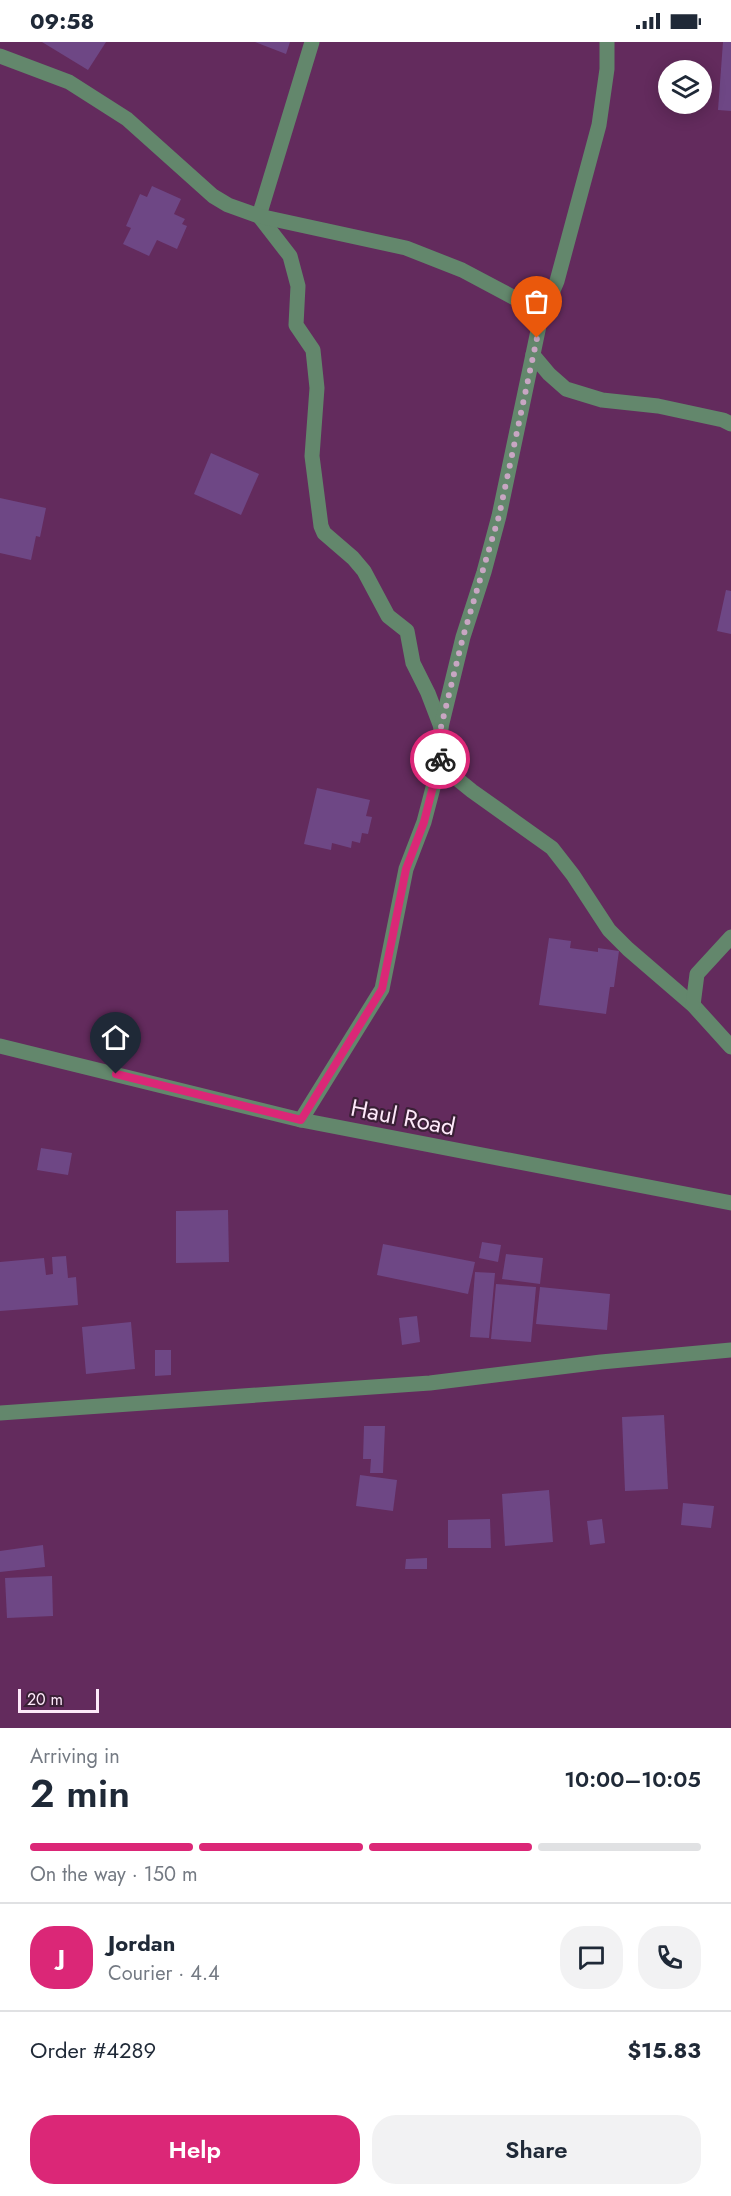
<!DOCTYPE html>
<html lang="en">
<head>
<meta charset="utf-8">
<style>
  body { margin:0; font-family:Jost,sans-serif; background:#f2f2f3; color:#1f2937; height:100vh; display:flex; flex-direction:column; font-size:22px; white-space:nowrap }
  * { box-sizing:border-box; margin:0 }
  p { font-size:20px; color:#747a83 }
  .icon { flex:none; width:33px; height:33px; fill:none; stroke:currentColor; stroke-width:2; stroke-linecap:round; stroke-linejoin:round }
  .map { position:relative; height:1686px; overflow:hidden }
  .panel { display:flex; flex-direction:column; background:#fff; flex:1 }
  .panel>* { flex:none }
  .buttons { position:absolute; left:658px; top:18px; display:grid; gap:12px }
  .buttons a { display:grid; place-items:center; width:54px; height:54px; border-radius:50%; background:#fff; box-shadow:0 3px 15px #0003; font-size:30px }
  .scale { position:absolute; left:18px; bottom:15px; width:81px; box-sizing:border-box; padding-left:6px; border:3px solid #fee9fa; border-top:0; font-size:16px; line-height:21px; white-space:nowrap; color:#fee9fa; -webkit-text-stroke:4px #3a2036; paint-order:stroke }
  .pin { position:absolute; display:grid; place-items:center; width:51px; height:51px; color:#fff; margin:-62px -26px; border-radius:50% 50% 50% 0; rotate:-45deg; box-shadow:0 0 6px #0007 }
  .pin .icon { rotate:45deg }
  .courier { position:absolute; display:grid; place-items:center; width:60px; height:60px; margin:-30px; border:4px solid #db2777; border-radius:50%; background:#fff; color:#222; box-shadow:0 2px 8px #0007 }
  .head em { font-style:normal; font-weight:600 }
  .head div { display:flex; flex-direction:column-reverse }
  .head { display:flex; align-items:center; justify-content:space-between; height:102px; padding:0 30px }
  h1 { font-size:39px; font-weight:600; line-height:45px }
  .bar { display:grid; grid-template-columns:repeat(4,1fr); gap:9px 6px; align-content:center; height:72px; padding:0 30px }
  .bar i { height:8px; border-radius:4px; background:#e0e1e3 }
  .bar .selected { background:#db2777 }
  .bar p { grid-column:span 4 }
  .line { display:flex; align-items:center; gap:15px; padding:0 30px; border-top:2px solid #e0e1e3 }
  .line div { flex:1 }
  .round { display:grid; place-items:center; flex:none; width:63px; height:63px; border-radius:24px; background:#f2f2f3 }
  .action { display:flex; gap:12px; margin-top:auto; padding:12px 30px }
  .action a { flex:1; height:69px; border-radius:24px; background:#db2777; color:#fff; font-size:24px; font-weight:600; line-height:69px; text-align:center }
  .action a+a { background:#f2f2f3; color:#1f2937 }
  .status { display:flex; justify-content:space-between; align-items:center; height:42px; padding:0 30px; background:#fff; direction:ltr }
  .status svg { height:16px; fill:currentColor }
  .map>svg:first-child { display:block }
</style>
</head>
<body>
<div class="status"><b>09:58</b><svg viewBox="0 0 49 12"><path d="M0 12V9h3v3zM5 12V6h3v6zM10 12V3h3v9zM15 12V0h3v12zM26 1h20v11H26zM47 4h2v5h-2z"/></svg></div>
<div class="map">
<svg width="731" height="1686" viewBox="0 0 731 1686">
  <rect width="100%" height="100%" fill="#632b5d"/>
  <g fill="#6e4785">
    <path d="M42 0H106L88 28Z"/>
    <path d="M255 0H290L286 12Z"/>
    <path d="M723 0H731V69L718 68Z"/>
    <path d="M152 144 181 157 174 172 185 177 182 182 187 184 177 207 157 198 149 214 123 202 131 186 126 184 140 152 147 155Z"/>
    <path d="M211 411 259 432 241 473 194 452Z"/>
    <path d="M0 456 46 466 40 495 36 494 31 518 0 511Z"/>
    <path d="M726 548 731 549V592L717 589Z"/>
    <path d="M317 746 370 758 366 774 372 775 368 792 362 791 360 801 352 799 351 806 332 801 331 808 304 802Z"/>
    <path d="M549 896 571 899 570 906 598 910V906L619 909 614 945H610L606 972 539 963Z"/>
    <path d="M41 1106 72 1111 68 1133 37 1128Z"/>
    <path d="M228 1168 229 1220 176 1221V1169Z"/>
    <path d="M482 1200 501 1203 498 1220 479 1216Z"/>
    <path d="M383 1202 475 1220 468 1252 377 1233Z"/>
    <path d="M506 1212 543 1216 540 1242 502 1237Z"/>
    <path d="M66 1214 68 1236 76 1235 78 1263 0 1269V1220L44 1216 46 1233 53 1232 52 1215Z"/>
    <path d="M475 1230 495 1231 489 1296 470 1295Z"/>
    <path d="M496 1242 536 1245 531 1300 491 1297Z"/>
    <path d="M540 1245 610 1252 607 1288 536 1282Z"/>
    <path d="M417 1274 420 1300 402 1303 399 1276Z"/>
    <path d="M131 1280 135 1327 86 1332 82 1285Z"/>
    <path d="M155 1308H171V1333L155 1334Z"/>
    <path d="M664 1373 668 1447 625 1449 622 1375Z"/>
    <path d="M364 1384H385L383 1431H370L371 1417H363Z"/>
    <path d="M360 1433 397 1438 393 1469 356 1464Z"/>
    <path d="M549 1448 553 1500 505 1504 502 1452Z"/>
    <path d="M683 1461 714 1464 711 1486 681 1483Z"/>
    <path d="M490 1477 491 1506H448V1478Z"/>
    <path d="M602 1477 605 1501 590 1503 587 1479Z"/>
    <path d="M43 1503 45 1525 0 1530V1509Z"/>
    <path d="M427 1516V1527H405L406 1517Z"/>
    <path d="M52 1534 53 1574 7 1576 5 1536Z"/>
  </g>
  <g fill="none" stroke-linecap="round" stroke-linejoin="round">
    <g stroke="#63876c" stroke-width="15">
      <path d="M312 0 259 174 290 214 298 244 296 283 313 308 317 346 312 414 321 484 324 491 353 516 364 529 388 574 407 589 413 621 428 651 441 685"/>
      <path d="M0 14 69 40 127 77 213 154 228 163 259 174 406 206 462 228 543 271"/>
      <path d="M533 313 549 332 566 347 602 358 658 364 723 378 731 382"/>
      <path d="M440 719 456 736 472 749 552 806 573 833 609 888 628 907 693 963 731 1005"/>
      <path d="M693 963 697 932 731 895"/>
      <path d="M0 1004 301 1078 731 1161"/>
      <path d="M301 1078 382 947 406 827 424 780 440 719 441 685 463 595 484 530 499 474 540 279 557 239 599 83 607 27V0"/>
      <path d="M0 1371 430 1341 601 1320 731 1308"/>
    </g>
  </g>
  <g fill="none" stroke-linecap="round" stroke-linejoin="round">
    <path stroke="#c8a6c3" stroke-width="6" stroke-dasharray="0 10.8" d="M440 717 441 685 463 595 499 474 537 296"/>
    <path stroke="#db2777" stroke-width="8" d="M116 1032 301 1078 382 947 406 827 424 780 440 717"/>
  </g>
  <g text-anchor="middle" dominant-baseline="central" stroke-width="4.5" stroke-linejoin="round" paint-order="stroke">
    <g font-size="24" fill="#fee9fa" stroke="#3a2036">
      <text transform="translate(403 1075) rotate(11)">Haul Road</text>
    </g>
  </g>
</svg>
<div class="buttons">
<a><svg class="icon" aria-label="layers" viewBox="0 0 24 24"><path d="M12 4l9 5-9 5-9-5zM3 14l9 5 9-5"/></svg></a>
</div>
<div class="scale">20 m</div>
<div class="pin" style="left:537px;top:296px;background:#ea580c"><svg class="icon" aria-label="bag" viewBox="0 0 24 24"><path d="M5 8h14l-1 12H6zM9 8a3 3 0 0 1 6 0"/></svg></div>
<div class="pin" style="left:116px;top:1032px;background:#1f2937"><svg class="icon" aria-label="home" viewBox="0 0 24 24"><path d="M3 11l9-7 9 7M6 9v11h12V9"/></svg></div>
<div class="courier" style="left:440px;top:717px"><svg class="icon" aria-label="bike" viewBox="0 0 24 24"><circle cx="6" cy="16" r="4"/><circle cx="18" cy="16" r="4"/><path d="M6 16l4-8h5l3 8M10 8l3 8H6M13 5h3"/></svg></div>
</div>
<section class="panel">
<div class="head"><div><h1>2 min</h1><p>Arriving in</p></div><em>10:00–10:05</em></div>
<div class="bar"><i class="selected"></i><i class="selected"></i><i class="selected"></i><i></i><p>On the way · 150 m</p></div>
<div class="line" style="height:108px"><b class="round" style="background:#db2777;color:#fff">J</b><div><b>Jordan</b><p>Courier · 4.4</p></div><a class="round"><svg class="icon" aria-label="chat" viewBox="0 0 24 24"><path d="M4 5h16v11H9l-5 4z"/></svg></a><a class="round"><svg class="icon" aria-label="phone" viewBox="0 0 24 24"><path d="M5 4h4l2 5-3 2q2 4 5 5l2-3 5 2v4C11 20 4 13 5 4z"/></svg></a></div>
<div class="line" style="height:78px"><div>Order #4289</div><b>$15.83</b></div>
<div class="action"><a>Help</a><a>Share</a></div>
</section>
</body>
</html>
